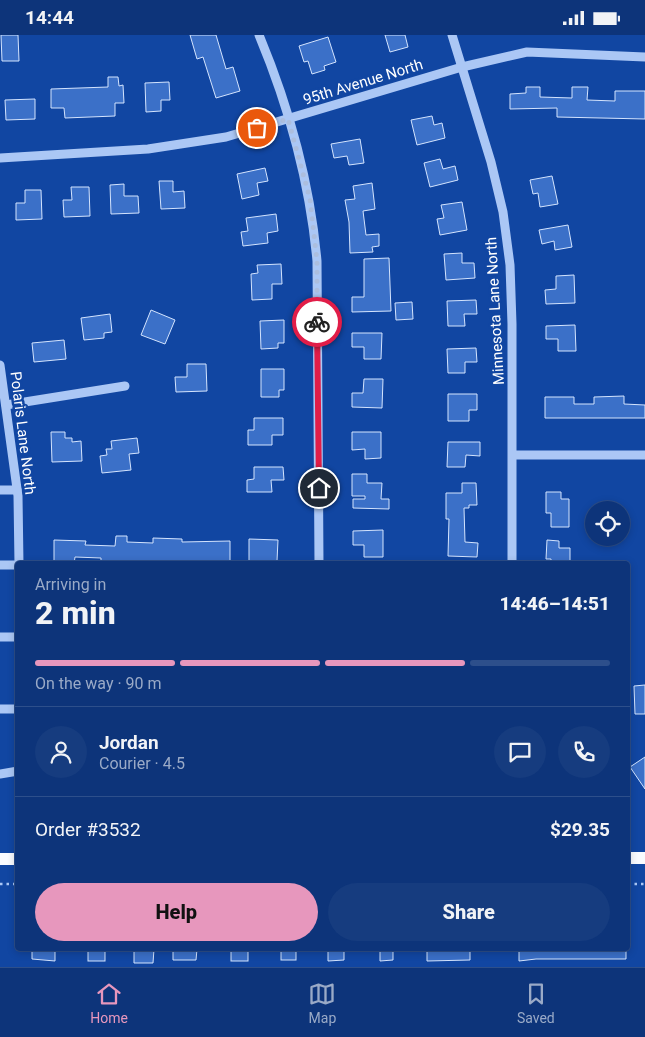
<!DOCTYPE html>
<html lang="en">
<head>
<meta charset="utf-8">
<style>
  body { margin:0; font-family:Roboto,sans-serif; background:#163c7f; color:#f1f3f6; height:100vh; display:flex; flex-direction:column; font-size:19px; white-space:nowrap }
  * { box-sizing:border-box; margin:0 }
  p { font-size:16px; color:#9aaac7 }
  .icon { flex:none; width:28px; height:28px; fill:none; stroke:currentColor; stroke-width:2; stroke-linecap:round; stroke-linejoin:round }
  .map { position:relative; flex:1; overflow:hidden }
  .sheet { position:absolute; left:15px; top:526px; width:615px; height:390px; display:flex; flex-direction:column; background:#0d347a; border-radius:5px; box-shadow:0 2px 8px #0003,0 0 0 1px #2d4f8b }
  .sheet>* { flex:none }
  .controls { position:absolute; left:585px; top:466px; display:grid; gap:10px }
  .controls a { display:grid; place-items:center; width:45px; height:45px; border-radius:50%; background:#0d347a; box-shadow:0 2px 8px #0003,0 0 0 1px #2d4f8b; font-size:25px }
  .pin { position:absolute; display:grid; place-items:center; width:42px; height:42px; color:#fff; margin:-21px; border:2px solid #fff; border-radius:50%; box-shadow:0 1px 5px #0007 }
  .courier { position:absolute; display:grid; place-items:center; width:50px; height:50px; margin:-25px; border:4px solid #e11d48; border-radius:50%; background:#fff; color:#222; box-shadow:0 1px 6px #0007 }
  .headline em { font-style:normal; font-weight:800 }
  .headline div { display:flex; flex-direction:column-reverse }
  .headline { display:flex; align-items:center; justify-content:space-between; height:85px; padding:0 20px }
  h1 { font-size:32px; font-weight:800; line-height:38px }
  .bar { display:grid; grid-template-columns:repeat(4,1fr); gap:8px 5px; align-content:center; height:60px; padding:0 20px }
  .bar i { height:6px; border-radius:4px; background:#2d4f8b }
  .bar .selected { background:#e797bd }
  .bar p { grid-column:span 4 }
  .line { display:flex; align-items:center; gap:12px; padding:0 20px; border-top:1px solid #2d4f8b }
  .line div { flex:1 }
  .round { display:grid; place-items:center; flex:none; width:52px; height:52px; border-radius:26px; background:#163c7f }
  .action { display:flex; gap:10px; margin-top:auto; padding:10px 20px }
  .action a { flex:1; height:58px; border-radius:30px; background:#e797bd; color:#111; font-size:20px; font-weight:800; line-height:58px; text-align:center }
  .action a+a { background:#163c7f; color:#f1f3f6 }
  .status { display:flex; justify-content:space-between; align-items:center; height:35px; padding:0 25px; background:#0d347a; direction:ltr }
  .status svg { height:14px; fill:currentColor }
  .tabs { display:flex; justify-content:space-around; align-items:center; height:70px; border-top:1px solid #2d4f8b; background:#0d347a; font-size:14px; color:#9aaac7 }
  .tabs a { display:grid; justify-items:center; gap:2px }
  .tabs .selected { color:#e797bd }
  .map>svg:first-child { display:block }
</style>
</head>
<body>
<div class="status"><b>14:44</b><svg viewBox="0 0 49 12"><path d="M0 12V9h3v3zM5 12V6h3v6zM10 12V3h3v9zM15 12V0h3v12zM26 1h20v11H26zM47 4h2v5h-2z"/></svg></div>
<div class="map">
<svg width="645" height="932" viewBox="0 0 645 932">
  <rect width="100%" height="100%" fill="#1146a2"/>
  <g fill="#3b70c8" stroke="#d4e4fe">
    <path d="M1 0H18L19 26H2Z"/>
    <path d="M190 0H216L226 34 233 32 240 56 216 63 203 22 197 24Z"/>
    <path d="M385 0H405L408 12 390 17Z"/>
    <path d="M328 2 336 27 324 31 325 35 312 39 308 26 304 27 299 11Z"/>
    <path d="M108 42H118L119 51 123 50 124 68H115V81L65 83 64 73H51V54L108 52Z"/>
    <path d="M169 47 170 65H161V76L146 77 145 48Z"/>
    <path d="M526 52H540V62L572 63V52H588L587 65 615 66V56H645V84L557 82V73L510 74V59L526 58Z"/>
    <path d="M35 64V84L6 85 5 65Z"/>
    <path d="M432 81 434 90 442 88 445 103 417 110 411 85Z"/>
    <path d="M360 104 364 128 349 130 347 121 334 123 331 109Z"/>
    <path d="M440 124 443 134 455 131 458 145 430 152 424 128Z"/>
    <path d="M265 133 268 146 257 148 259 160 242 164 237 139Z"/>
    <path d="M552 141 558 169 540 172 538 158 533 159 530 145Z"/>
    <path d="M159 146H173V157L184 156 185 173 161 174Z"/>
    <path d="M372 148 375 174 363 176 366 200 379 199V211L372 212 373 217 350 218 349 187 345 165 355 164 353 151Z"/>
    <path d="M124 149V161H138L139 178 111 179 110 150Z"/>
    <path d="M71 152H89L90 181 64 182 63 165H72Z"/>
    <path d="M25 155H41L42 184 16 185V168H25Z"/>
    <path d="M462 167 467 195 440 200 437 184 444 183 441 170Z"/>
    <path d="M276 179 278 196 267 198 268 208 243 211 241 197 248 196 246 183Z"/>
    <path d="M568 190 572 212 555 215 554 206 542 209 539 195Z"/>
    <path d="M462 218V228H474L475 243 446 245 444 219Z"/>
    <path d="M389 223 391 276 352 277V262H364V224Z"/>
    <path d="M281 229 282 249H272V264L252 265 251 239 258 238 257 230Z"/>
    <path d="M574 240 575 268 546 269 545 255 556 254V241Z"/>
    <path d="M476 265 477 279H464L465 291H448L447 266Z"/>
    <path d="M412 267 413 284 396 285 395 268Z"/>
    <path d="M151 275 175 285 165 309 141 300Z"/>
    <path d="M110 279 112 297 104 298V303L84 305 81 283Z"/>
    <path d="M284 285V308H278V313L261 314 260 286Z"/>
    <path d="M575 290 576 316H558V304H546V291Z"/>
    <path d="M352 298H382L381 324H364V312H352Z"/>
    <path d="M64 305 66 324 34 327 32 308Z"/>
    <path d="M476 313 477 327H465V338H448L447 314Z"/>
    <path d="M187 329H206L207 356 176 357 175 342H187Z"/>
    <path d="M261 334H284V355H279V362H261Z"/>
    <path d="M364 344H383L382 373 352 372V358H363Z"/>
    <path d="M448 359H477V375H469V386H448Z"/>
    <path d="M624 361V369L645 370V383H545V362H574V369H594V362Z"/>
    <path d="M254 383H283V400H272V410H248V395H254Z"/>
    <path d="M51 397H65V403H72V407L81 406 82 426 52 427Z"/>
    <path d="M352 397H381V423L365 424V414L352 415Z"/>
    <path d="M137 403 139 418 129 419 131 435 102 438 100 421 107 420 106 414H112L111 406Z"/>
    <path d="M448 407H480V421L466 420 465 432H447Z"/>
    <path d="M254 432H283L284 445H271L272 457H247V445L254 444Z"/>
    <path d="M352 439H367V448H382L381 464H389V474L353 473V464H365V461H352Z"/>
    <path d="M462 448H476L477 470H469V473H464L465 507 478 508 477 522 448 521 449 484H446V458H462Z"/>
    <path d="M546 457H561V464H569V492H551V478H546Z"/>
    <path d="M383 495V522H364V510H353V496Z"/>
    <path d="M116 501H127V507L153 508V503L182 504V507L230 506V526H215V529H199V526L135 527V529L101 528V523L75 522 74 529H54V505L86 506 85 510 115 511Z"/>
    <path d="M249 504 278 505 277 526H249Z"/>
    <path d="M547 505 559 506V513H570V529H551V524H546Z"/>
    <path d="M645 650V679H635L634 651Z"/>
    <path d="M645 722V754L630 732Z"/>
    <path d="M32 914H55V926L32 924Z"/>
    <rect x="88" y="914" width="17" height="12"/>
    <path d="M134 914H154L153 928H134Z"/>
    <path d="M173 914H197L196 925H173Z"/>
    <rect x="231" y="914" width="17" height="12"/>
    <rect x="281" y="914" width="15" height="11"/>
    <path d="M328 914H344V925L328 926Z"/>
    <path d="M380 914H393V925L380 926Z"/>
    <path d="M427 914H470V925L427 926Z"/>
    <path d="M519 914H626V924H536L519 926Z"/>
  </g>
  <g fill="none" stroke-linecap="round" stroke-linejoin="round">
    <g stroke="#abc7f5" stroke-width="2.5" stroke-dasharray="2.5 4" stroke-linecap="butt">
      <path d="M0 849H18"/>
      <path d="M628 849H645"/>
    </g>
    <g stroke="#abc7f5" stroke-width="9">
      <path d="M259 0C289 72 310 148 317 226L319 529"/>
      <path d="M452 0 491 127 503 177 510 230 512 289V529"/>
      <path d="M0 123 148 114 226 102 462 32 527 17 645 22"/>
      <path d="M0 330 18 461 19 529"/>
      <path d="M6 370 125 351"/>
      <path d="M513 420H645"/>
      <path d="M0 455H17"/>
      <path d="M0 530H18"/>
      <path d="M0 602H18"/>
      <path d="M0 674H18"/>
      <path d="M0 739 18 736"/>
    </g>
    <g stroke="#f9fbff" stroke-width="12">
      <path d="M628 823H645"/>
      <path d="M0 824H18"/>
    </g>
  </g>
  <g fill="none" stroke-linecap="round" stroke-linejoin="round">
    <path stroke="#acbede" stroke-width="5" stroke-dasharray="0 9" d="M257 93 288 84 310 164 317 226V287"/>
    <path stroke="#e11d48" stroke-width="6" d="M317 287 319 453"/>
  </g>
  <g text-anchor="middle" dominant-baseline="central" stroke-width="5" stroke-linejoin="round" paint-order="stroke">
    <g font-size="15" fill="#fff" stroke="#1146a2">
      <text transform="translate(363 47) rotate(-17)">95th Avenue North</text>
      <text transform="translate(495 276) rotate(-93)">Minnesota Lane North</text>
      <text transform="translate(23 398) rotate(83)">Polaris Lane North</text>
    </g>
  </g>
</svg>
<div class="controls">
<a><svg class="icon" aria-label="locate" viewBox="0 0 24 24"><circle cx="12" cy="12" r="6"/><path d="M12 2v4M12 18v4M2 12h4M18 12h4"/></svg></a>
</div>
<div class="pin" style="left:257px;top:93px;background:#ea580c"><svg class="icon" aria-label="bag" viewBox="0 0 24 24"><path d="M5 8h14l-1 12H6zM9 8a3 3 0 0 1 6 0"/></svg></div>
<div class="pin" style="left:319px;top:453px;background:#1f2937"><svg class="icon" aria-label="home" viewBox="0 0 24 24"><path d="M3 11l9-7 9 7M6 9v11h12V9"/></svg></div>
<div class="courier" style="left:317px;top:287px"><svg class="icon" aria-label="bike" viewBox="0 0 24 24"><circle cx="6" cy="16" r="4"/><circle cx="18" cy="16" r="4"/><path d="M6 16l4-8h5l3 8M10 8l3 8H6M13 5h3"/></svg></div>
<section class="sheet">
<div class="headline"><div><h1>2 min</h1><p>Arriving in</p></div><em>14:46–14:51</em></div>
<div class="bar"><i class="selected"></i><i class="selected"></i><i class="selected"></i><i></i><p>On the way · 90 m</p></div>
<div class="line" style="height:90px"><a class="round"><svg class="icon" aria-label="person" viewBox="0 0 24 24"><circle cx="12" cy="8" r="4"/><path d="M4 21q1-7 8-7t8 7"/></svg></a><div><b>Jordan</b><p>Courier · 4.5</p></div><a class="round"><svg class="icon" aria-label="chat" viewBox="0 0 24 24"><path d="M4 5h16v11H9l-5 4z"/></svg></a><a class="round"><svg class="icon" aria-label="phone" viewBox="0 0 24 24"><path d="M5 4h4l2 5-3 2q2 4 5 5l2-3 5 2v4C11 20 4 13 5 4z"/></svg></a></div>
<div class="line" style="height:65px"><div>Order #3532</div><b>$29.35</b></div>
<div class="action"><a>Help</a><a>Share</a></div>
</section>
</div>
<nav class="tabs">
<a class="selected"><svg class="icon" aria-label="home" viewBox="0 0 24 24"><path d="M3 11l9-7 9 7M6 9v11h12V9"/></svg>Home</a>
<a><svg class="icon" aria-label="map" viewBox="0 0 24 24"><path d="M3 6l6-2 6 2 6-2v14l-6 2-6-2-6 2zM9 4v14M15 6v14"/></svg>Map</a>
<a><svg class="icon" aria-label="saved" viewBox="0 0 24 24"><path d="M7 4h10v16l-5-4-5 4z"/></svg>Saved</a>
</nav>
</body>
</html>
